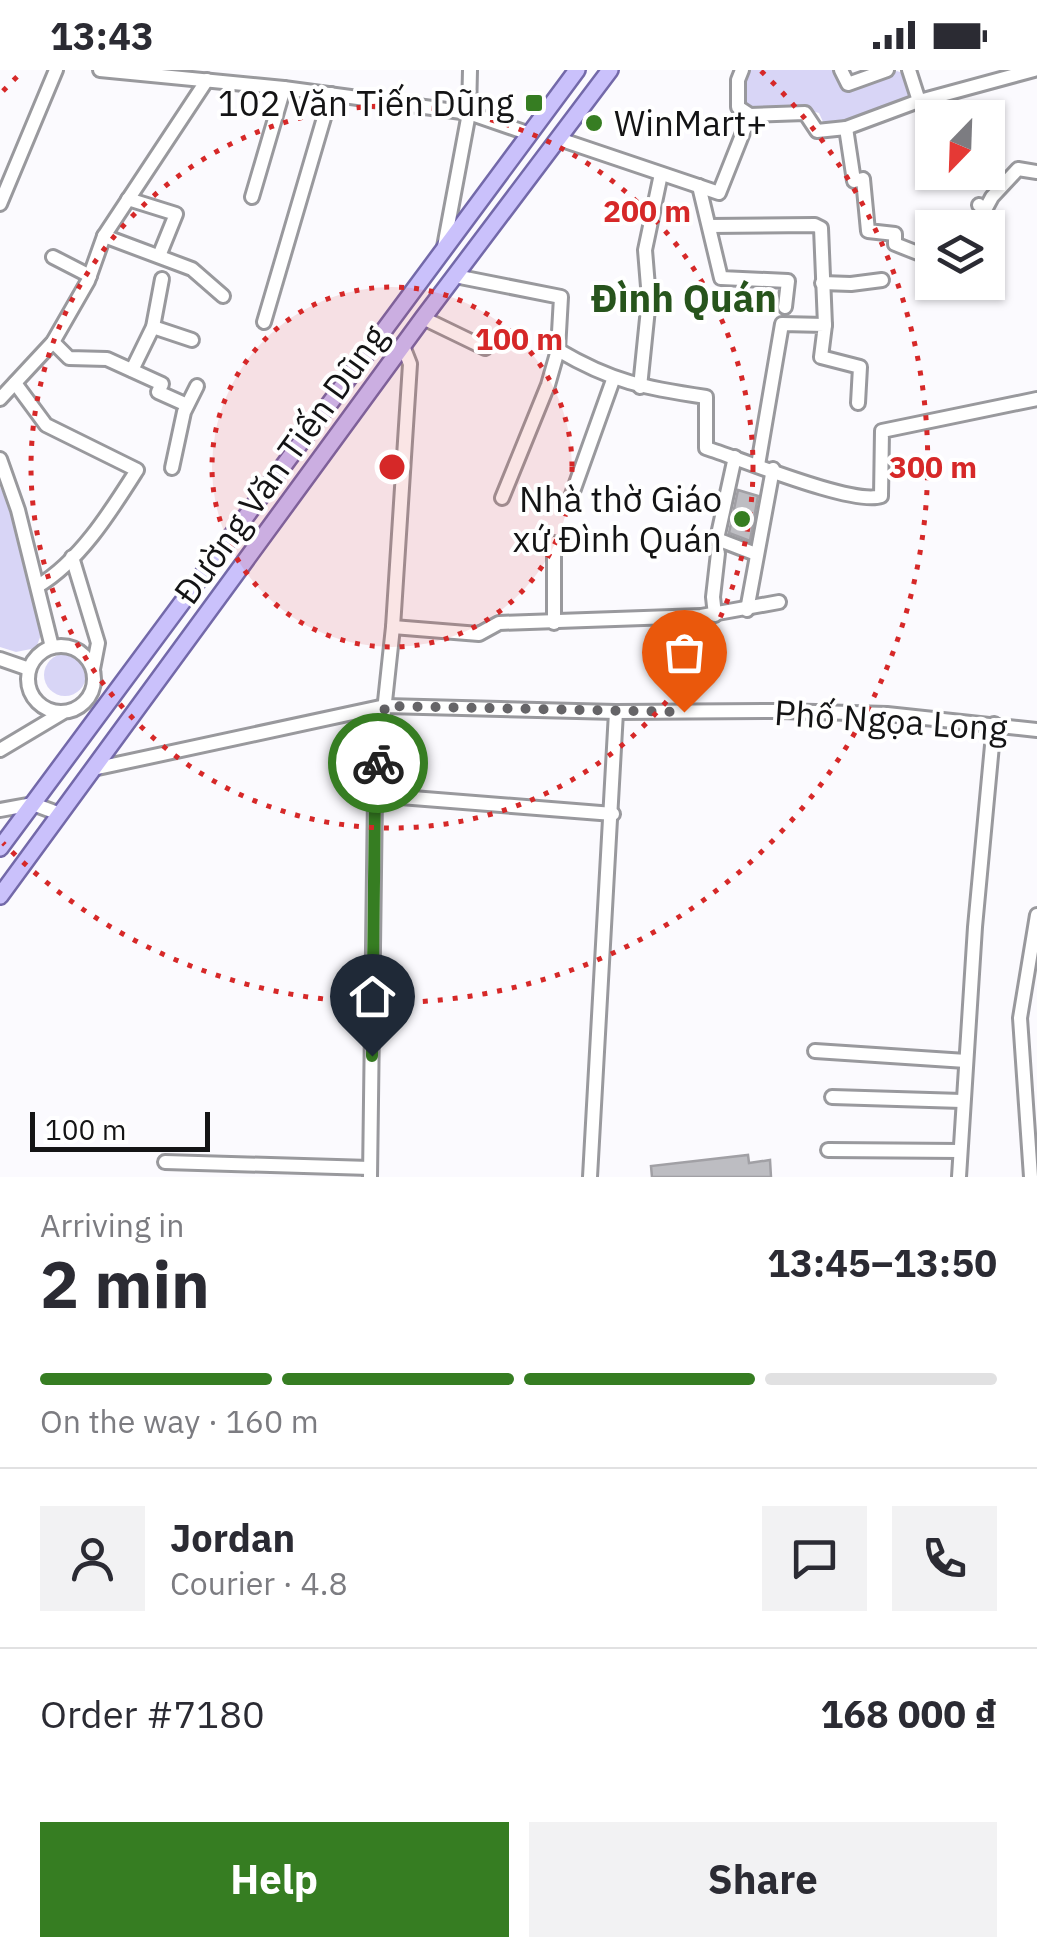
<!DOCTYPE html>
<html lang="en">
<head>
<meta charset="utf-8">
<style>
  body { margin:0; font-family:"IBM Plex Sans",sans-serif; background:#f2f2f3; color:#2b2b33; height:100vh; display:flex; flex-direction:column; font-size:38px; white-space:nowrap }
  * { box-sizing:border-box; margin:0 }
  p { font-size:32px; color:#7c7c81 }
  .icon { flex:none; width:55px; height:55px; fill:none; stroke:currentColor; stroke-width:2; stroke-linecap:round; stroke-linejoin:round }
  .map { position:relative; height:1107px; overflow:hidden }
  .sheet { display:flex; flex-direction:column; background:#fff; flex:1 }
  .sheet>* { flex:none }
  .needle { width:65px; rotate:203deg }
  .buttons { position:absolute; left:915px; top:30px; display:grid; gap:20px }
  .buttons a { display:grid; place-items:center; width:90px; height:90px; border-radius:0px; background:#fff; box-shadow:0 2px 8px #0004; font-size:50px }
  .scale { position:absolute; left:30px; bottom:25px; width:180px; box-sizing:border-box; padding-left:10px; border:5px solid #141415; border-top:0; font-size:28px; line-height:35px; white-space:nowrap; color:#141415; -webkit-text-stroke:8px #fff; paint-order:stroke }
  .pin { position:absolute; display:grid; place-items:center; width:85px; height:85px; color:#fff; margin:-102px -42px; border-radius:50% 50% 50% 0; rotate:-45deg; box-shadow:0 0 10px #0007 }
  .pin .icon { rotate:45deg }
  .courier { position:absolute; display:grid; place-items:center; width:100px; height:100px; margin:-50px; border:8px solid #367d22; border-radius:50%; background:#fff; color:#222; box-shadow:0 2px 12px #0007 }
  .overview em { font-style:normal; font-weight:700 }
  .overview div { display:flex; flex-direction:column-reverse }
  .overview { display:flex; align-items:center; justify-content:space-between; height:170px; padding:0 40px }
  h1 { font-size:65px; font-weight:700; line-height:75px }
  .bar { display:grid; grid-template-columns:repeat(4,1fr); gap:15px 10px; align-content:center; height:120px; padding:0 40px }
  .bar i { height:12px; border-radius:8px; background:#e1e1e2 }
  .bar .current { background:#367d22 }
  .bar p { grid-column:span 4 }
  .line { display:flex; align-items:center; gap:25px; padding:0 40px; border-top:2px solid #e1e1e2 }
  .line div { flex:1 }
  .round { display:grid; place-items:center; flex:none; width:105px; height:105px; border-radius:0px; background:#f2f2f3 }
  .action { display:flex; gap:20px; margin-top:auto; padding:20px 40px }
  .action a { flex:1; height:115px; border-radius:0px; background:#367d22; color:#fff; font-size:40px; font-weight:700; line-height:115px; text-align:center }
  .action a+a { background:#f2f2f3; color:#2b2b33 }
  .status { display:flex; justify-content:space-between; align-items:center; height:70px; padding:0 50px; background:#fff; direction:ltr }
  .status svg { height:28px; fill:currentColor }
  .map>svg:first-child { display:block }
</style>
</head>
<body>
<div class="status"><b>13:43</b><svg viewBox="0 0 49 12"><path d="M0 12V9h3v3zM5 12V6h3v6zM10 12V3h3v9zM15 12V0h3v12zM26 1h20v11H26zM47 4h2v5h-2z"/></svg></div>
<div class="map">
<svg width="1037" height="1107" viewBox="0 0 1037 1107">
  <rect width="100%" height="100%" fill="#fbfafe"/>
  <g fill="#d8d5f6">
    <path d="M745 0H835L845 19 872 13 897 1 905 4 910 17 909 32 831 55 824 54 819 43 800 38H751L744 31Z"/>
    <path d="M0 417 13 444 42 562 36 578 16 582 0 577Z"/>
    <circle cx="65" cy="605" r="21"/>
  </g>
  <g fill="#bdbdc2" stroke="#a1a0a5" stroke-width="2.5">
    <path d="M738 420 758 426 750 471 729 463Z"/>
    <path d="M748 1085 749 1093 770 1090 771 1107H652L651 1096Z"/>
  </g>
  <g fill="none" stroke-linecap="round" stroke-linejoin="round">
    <g stroke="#99999d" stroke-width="18">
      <g id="minor">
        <path d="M100 0 284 18 469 43 530 64"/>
        <path d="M742 0 738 10V37L750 45"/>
        <path d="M841 0 848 14 887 0"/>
        <path d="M909 0 919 31"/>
        <path d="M846 58 854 111 863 109 868 161 895 164V174L928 187 932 181"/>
        <path d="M559 69 719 123 750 45 805 43 817 61 846 58 916 32 1034 0"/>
        <path d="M699 116 721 208 788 211 785 237"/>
        <path d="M252 127 284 18"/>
        <path d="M128 129 176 144 159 186"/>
        <path d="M0 134 56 0"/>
        <path d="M979 135 985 140 992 127 1018 99 1037 102"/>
        <path d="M709 156 815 155 821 158 825 255"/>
        <path d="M104 166 192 199 223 226"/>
        <path d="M444 177 469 43 470 0"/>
        <path d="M988 181 990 184 996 179"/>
        <path d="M53 187 90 206"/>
        <path d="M928 187 927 201 932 210"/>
        <path d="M455 206 561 227 558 280 548 315 502 428"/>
        <path d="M822 213 851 214 882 210"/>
        <path d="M423 248 485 278"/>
        <path d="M264 252 331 24"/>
        <path d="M153 257 192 270"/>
        <path d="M53 272 69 288 107 289 162 314 158 322 187 335"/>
        <path d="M558 280C612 312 645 318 706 327V378C741 389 854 436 881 426L882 361 1037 329"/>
        <path d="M132 300 153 257 162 209"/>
        <path d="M15 313 46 355 137 400C111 441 80 491 38 516"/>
        <path d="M640 317 649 229 645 180 661 104"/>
        <path d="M0 329 53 272 88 211 104 166 207 10"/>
        <path d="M735 387 717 469 756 484"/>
        <path d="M0 389 18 440 52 577"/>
        <path d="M758 395 782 254 825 255 821 287 860 297 858 333"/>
        <path d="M172 398 184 342 197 316"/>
        <path d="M570 430 613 310"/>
        <path d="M554 473V553"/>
        <path d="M72 487 98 573 93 599"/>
        <path d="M747 540 773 399"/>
        <path d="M715 545 713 527 718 483"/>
        <path d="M393 557 479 564 499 553 701 546 779 532"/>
        <circle cx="61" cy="609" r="33"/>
        <path d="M0 589 29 599"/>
        <path d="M0 680 62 643"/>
        <path d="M93 699 385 636 616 642 780 641 887 644 1037 660"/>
        <path d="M375 725 613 744"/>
        <path d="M0 740 33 734 60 744"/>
        <path d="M815 981 966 991"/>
        <path d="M832 1027 962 1031"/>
        <path d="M828 1080 960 1081"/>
        <path d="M165 1092 370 1098"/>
        <path d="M370 1107 375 725 393 557 410 294 403 276"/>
        <path d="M590 1107 616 642"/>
        <path d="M959 1107 975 857 994 654"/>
        <path d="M1031 1107 1020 948 1037 845"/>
      </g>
    </g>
    <g stroke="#7369a9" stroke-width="20">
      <g id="major">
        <path d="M0 778 577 0"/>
        <path d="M0 826 423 248 610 0"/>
      </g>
    </g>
    <use href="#minor" stroke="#fff" stroke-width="12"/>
    <use href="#major" stroke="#cac1fb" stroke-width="15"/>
  </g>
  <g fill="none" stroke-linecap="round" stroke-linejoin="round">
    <path stroke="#656467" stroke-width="10" stroke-dasharray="0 18" d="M378 693 385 636 684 642"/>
    <path stroke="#367d22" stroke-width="12" d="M372 986 375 725 378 693"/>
  </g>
  <circle cx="392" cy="397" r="180" fill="#d62828" fill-opacity=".12"/>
  <g fill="none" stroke="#d62828" stroke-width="5" stroke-dasharray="5 10">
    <circle cx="392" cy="397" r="180"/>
    <circle cx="392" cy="397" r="361"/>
    <path d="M3 21A541 541 0 0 1 23 1M761 1A541 541 0 1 1 3 773"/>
  </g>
  <g fill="#367d22" stroke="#fff" stroke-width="4">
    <rect x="524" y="23" width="20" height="20" rx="5"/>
    <circle cx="594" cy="53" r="10"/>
    <circle cx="742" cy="449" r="10"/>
  </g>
  <g text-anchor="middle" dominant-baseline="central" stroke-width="8" stroke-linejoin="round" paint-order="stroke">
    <g font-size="35" fill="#141415" stroke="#fff" text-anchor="end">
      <text x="514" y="33">102 Văn Tiến Dũng</text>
      <text x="614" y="53" text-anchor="start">WinMart+</text>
      <text x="722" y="429">Nhà thờ Giáo<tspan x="722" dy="40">xứ Đình Quán</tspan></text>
    </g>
    <g font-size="35" fill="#141415" stroke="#fff">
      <text transform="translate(280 394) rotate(-54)">Đường Văn Tiến Dũng</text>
      <text transform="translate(891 650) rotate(4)">Phố Ngọa Long</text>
    </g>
    <g font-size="38" font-weight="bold" fill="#27541c" stroke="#fff">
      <text x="684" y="227">Đình Quán</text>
    </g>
  </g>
  <circle cx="392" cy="397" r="15" fill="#d62828" stroke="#fff" stroke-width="5"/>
  <g font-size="30" text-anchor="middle" font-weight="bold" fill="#d62828" stroke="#fff" stroke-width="8" stroke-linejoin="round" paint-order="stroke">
    <text x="647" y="152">200 m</text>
    <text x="519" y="280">100 m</text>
    <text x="933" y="408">300 m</text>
  </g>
</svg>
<div class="buttons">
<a><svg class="needle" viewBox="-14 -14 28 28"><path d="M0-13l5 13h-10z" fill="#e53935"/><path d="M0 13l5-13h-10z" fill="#7c7c81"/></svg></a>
<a><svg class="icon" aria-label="layers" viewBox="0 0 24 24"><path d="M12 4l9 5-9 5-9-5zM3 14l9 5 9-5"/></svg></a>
</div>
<div class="scale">100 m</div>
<div class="pin" style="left:684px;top:642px;background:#ea580c"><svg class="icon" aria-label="bag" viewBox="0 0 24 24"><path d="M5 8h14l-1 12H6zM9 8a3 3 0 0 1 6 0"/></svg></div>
<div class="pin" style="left:372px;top:986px;background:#1f2937"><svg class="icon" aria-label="home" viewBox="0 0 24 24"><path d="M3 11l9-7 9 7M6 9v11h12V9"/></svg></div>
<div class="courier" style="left:378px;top:693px"><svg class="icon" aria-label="bike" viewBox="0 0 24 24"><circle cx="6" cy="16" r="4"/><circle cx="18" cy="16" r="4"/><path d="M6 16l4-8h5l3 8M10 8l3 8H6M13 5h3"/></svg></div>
</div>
<section class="sheet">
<div class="overview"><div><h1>2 min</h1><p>Arriving in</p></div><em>13:45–13:50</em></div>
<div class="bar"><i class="current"></i><i class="current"></i><i class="current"></i><i></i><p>On the way · 160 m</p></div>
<div class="line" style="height:180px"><a class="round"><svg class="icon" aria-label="person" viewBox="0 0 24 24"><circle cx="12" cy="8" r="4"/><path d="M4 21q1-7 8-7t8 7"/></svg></a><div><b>Jordan</b><p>Courier · 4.8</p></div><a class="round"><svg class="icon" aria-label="chat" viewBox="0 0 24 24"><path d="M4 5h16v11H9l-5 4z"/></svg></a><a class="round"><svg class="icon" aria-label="phone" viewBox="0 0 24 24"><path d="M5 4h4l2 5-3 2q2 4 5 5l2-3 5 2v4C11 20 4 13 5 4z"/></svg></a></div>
<div class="line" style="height:130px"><div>Order #7180</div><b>168 000 ₫</b></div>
<div class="action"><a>Help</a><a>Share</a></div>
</section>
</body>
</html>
